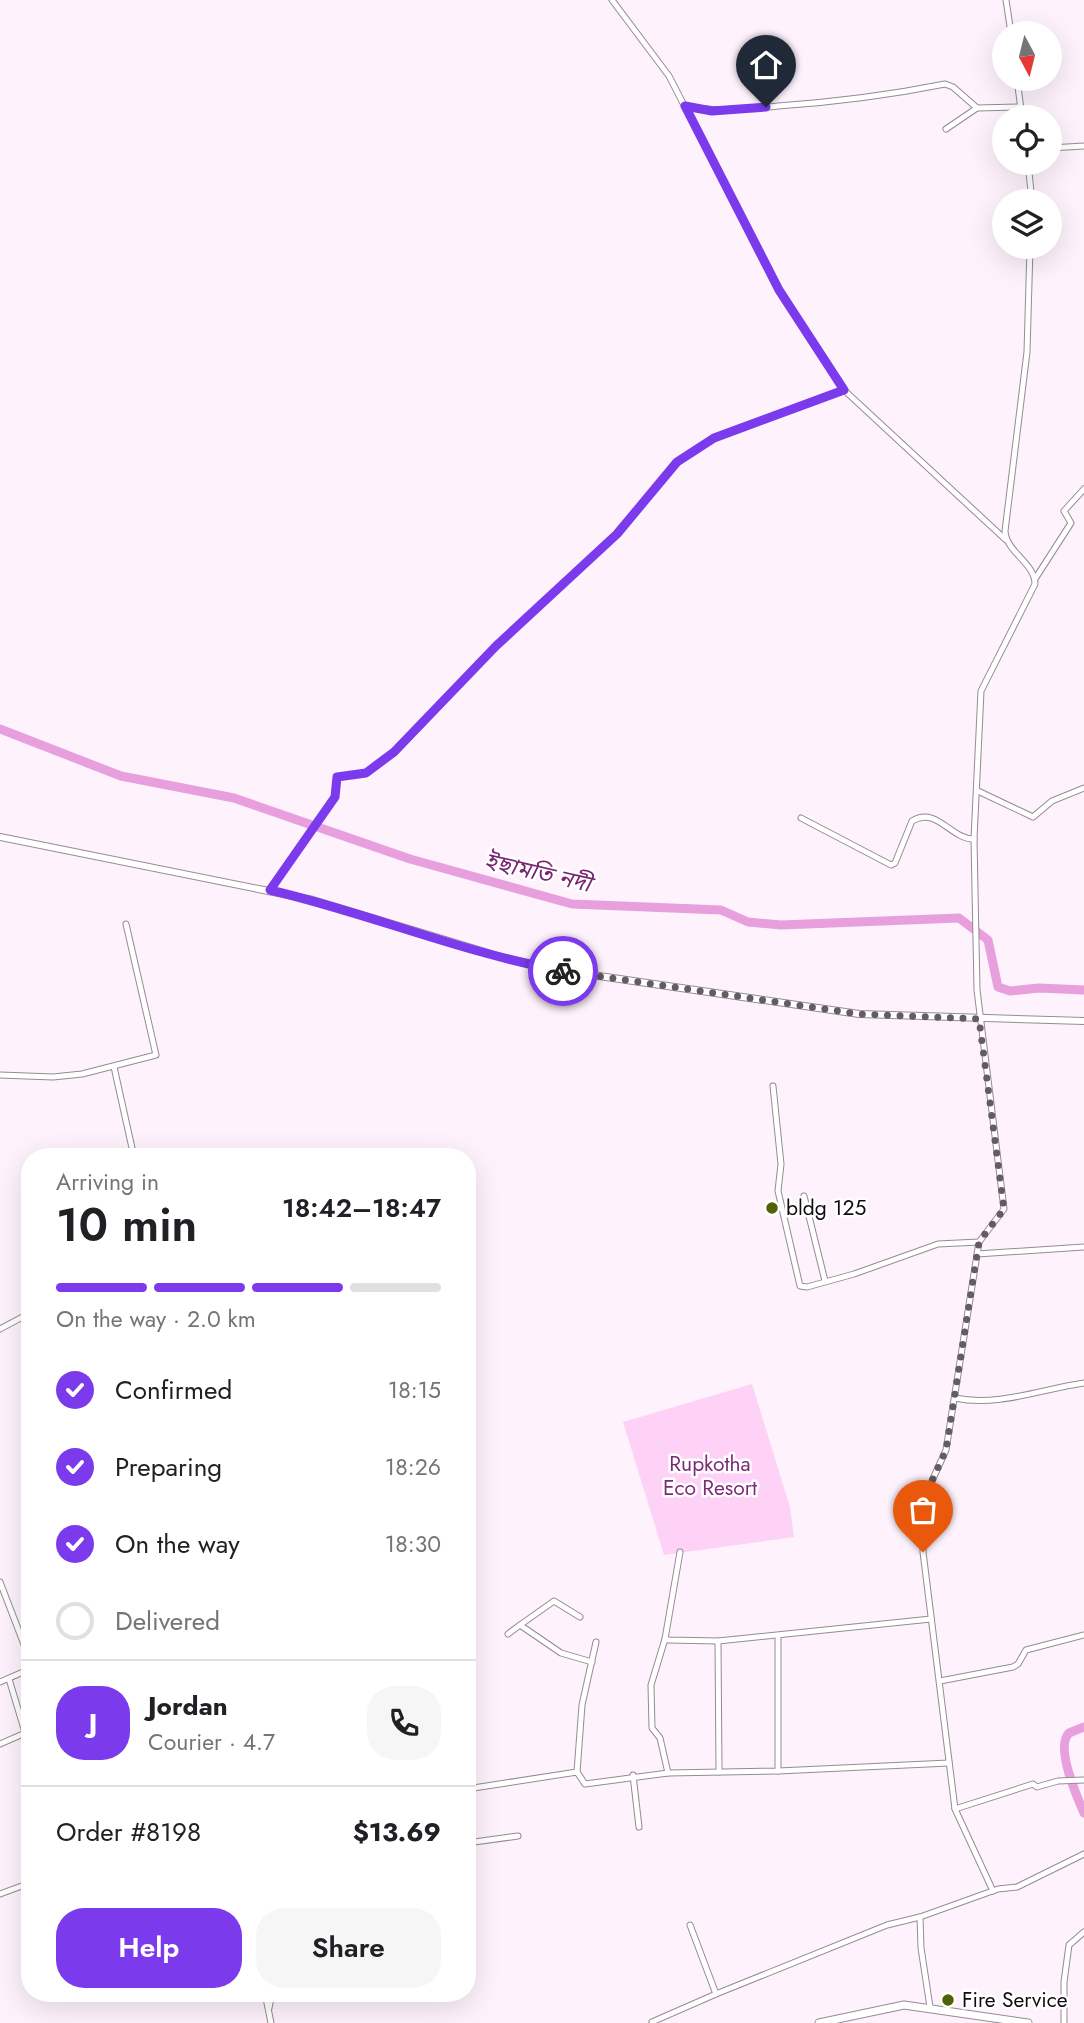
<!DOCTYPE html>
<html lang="en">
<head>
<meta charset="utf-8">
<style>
  body { margin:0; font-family:Jost,"Noto Sans Bengali",sans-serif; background:#f6f6f6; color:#202124; height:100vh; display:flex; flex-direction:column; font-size:26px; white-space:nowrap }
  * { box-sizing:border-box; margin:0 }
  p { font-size:23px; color:#757577 }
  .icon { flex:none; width:38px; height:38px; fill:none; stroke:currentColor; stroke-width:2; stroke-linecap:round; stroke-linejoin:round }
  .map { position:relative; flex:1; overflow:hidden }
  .side { position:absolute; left:21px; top:1148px; width:455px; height:854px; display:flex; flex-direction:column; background:#fff; border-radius:28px; box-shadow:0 7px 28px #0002 }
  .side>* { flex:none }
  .needle { width:46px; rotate:173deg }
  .tools { position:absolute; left:992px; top:21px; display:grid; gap:14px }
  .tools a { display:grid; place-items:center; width:70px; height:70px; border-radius:50%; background:#fff; box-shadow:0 7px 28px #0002; font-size:35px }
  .pin { position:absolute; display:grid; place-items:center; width:60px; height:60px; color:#fff; margin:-72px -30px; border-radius:50% 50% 50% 0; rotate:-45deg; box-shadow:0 0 7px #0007 }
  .pin .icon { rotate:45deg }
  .courier { position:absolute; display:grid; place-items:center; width:70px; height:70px; margin:-35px; border:5px solid #7c3aed; border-radius:50%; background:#fff; color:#222; box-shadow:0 2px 9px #0007 }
  .head em { font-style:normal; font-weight:600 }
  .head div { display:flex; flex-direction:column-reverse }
  .head { display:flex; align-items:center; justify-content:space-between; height:119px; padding:0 35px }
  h1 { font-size:46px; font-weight:600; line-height:52px }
  .bar { display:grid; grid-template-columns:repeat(4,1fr); gap:10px 7px; align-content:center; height:84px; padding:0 35px }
  .bar i { height:9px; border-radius:5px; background:#e0e0e0 }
  .bar .on { background:#7c3aed }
  .bar p { grid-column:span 4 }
  .line { display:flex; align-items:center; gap:18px; padding:0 35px; border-top:2px solid #e0e0e0 }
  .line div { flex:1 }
  .round { display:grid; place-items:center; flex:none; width:74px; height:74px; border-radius:28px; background:#f6f6f6 }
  ol { padding:0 35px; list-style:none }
  li { display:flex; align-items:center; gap:21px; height:77px }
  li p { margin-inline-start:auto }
  li .icon { padding:7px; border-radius:50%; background:#7c3aed; color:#fff; stroke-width:4 }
  li:last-child { color:#757577 }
  li i { width:38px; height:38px; border:4px solid #e0e0e0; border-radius:50% }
  .button { display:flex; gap:14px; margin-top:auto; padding:14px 35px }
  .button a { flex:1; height:80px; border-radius:28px; background:#7c3aed; color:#fff; font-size:28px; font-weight:600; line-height:80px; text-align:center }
  .button a+a { background:#f6f6f6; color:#202124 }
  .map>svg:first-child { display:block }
</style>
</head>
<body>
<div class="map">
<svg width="1084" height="2023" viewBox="0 0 1084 2023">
  <rect width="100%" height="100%" fill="#fef2fc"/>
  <path fill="#fdd2f6" d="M752 1384 790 1507 794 1537 664 1555 623 1422Z"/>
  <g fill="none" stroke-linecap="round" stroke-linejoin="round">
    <g stroke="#e79fde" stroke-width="9">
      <path d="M0 729 121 776 234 798 410 859 572 904 721 910 748 922 781 925 959 918 988 940 998 987 1010 991 1039 988 1084 990"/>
      <path d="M1084 1727 1069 1733C1055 1747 1077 1797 1084 1813"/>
    </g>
    <g stroke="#978a95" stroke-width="7">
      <g id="minor">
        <path d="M612 0 669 76 779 290 844 390 1006 540"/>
        <path d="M1006 0 1011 33"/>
        <path d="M1017 79 1022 117"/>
        <path d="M686 106C717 113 746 109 778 106 835 102 890 95 945 84L953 87 977 108 1021 107"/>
        <path d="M946 129 977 108"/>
        <path d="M1050 148 1084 146"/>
        <path d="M1028 163 1032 201"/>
        <path d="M1035 579 1071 523 1064 511 1084 489"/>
        <path d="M978 791 1033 817 1052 801 1084 788"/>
        <path d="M801 818 891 865 895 863 912 821C937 806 950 839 974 839"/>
        <path d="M270 890 335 797 337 777 366 773 394 753 496 646 617 534 677 462 714 438 844 390"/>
        <path d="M114 1067 134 1157"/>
        <path d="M0 1075 53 1077 82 1074 156 1055 126 924"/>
        <path d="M773 1086 781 1164 778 1191 800 1286 807 1287 854 1274 938 1244 979 1242"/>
        <path d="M804 1196 825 1281"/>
        <path d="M977 1254 1084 1247"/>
        <path d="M0 1329 30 1313"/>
        <path d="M955 1398C997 1407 1042 1389 1084 1383"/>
        <path d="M680 1552 665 1639 669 1640 718 1641 931 1619"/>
        <path d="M0 1582 30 1660"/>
        <path d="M520 1625 554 1601 580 1617"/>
        <path d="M508 1634 520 1625 561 1653 592 1662"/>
        <path d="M665 1639 651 1685 652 1728 660 1738 668 1773"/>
        <path d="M718 1641 719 1772"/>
        <path d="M467 1651 469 1649"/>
        <path d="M9 1679 30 1749"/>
        <path d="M940 1681 1013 1667 1018 1664 1026 1650 1084 1635"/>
        <path d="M0 1682 30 1669"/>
        <path d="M0 1744 23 1734"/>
        <path d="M778 1771V1636"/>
        <path d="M577 1772 582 1705 596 1642"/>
        <path d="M633 1775 639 1827"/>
        <path d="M467 1789 577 1772 585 1784 668 1773 778 1771 949 1763"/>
        <path d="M955 1809 1033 1784 1037 1787 1058 1781 1084 1780"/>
        <path d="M467 1843 518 1836"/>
        <path d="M993 1891 955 1809 923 1552 926 1494 946 1450 979 1242 1004 1209 977 990 974 839 981 691 1035 584C1035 563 1006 552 1005 531L1027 352 1030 247"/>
        <path d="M0 1894 30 1883"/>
        <path d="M920 1917 921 1948 930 2007"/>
        <path d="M690 1925 716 1994 887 1925 920 1917 998 1889 1017 1887 1084 1854"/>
        <path d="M265 1993 271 2023"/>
        <path d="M269 2008 272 1993"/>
        <path d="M652 2022 716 1994"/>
        <path d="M1064 2023V1982L1069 1945 1084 1932"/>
      </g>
    </g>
    <g stroke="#978a95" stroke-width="8">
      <path id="major" d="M0 837 313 900 505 958 565 971 859 1014 1084 1021"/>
    </g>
    <g stroke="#978a95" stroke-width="9">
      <path id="highway" d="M819 2023 904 2005 1028 2023"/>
    </g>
    <use href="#minor" stroke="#fff" stroke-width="5"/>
    <use href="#major" stroke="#fff" stroke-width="6"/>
    <use href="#highway" stroke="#fff" stroke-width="7"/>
  </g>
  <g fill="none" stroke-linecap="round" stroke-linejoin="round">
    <path stroke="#635c62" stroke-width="7" stroke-dasharray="0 12.6" d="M563 971 859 1014 979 1019 1004 1209 979 1242 946 1450 926 1494 923 1552"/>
    <path stroke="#7c3aed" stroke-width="9" d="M563 971C463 953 368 913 270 890L335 797 337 777 366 773 394 752 496 646 617 534 677 462 714 438 844 390 779 290 685 106 712 111 766 107"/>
  </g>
  <g fill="#506106" stroke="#fff" stroke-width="2.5">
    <circle cx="772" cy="1208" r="7"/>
    <circle cx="948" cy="2000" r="7"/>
  </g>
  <g text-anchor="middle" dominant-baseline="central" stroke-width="5" stroke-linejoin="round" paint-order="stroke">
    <g font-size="21" fill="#0f0b0f" stroke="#fff" text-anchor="start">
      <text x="786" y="1208">bldg 125</text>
      <text x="962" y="2000">Fire Service</text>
    </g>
    <g font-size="21" fill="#7c2a76" stroke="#fff">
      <text x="710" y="1464">Rupkotha<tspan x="710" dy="24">Eco Resort</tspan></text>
    </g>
    <g font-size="23" font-style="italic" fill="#772471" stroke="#fff">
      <text transform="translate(538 872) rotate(13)">ইছামতি নদী</text>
    </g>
  </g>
</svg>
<div class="tools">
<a><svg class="needle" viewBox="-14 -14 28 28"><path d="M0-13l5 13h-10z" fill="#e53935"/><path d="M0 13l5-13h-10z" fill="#757577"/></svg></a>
<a><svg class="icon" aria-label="locate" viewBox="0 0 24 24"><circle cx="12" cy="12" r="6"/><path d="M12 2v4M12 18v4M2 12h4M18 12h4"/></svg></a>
<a><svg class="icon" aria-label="layers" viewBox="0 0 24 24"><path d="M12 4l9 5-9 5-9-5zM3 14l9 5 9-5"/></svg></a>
</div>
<div class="pin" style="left:923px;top:1552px;background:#ea580c"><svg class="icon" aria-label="bag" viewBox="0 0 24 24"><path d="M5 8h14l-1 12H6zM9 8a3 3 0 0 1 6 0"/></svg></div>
<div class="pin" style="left:766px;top:107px;background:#1f2937"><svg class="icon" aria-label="home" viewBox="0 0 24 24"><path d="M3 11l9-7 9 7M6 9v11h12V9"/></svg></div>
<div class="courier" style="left:563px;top:971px"><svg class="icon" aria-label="bike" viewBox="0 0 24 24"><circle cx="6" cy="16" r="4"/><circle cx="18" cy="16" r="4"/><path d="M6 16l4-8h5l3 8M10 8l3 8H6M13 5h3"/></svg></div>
<section class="side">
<div class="head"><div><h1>10 min</h1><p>Arriving in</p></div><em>18:42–18:47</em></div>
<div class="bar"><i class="on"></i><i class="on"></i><i class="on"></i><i></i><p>On the way · 2.0 km</p></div>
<ol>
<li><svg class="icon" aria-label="check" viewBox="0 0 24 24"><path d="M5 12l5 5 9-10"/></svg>Confirmed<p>18:15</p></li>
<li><svg class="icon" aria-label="check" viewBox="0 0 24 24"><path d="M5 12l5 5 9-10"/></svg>Preparing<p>18:26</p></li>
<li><svg class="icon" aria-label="check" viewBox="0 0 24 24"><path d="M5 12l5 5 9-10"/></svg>On the way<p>18:30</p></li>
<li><i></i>Delivered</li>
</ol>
<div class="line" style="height:126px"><b class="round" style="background:#7c3aed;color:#fff">J</b><div><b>Jordan</b><p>Courier · 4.7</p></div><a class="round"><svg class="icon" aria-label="phone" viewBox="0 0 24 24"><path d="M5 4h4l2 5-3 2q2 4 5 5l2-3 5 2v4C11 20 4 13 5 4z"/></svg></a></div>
<div class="line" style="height:91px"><div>Order #8198</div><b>$13.69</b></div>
<div class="button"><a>Help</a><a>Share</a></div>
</section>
</div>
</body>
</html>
